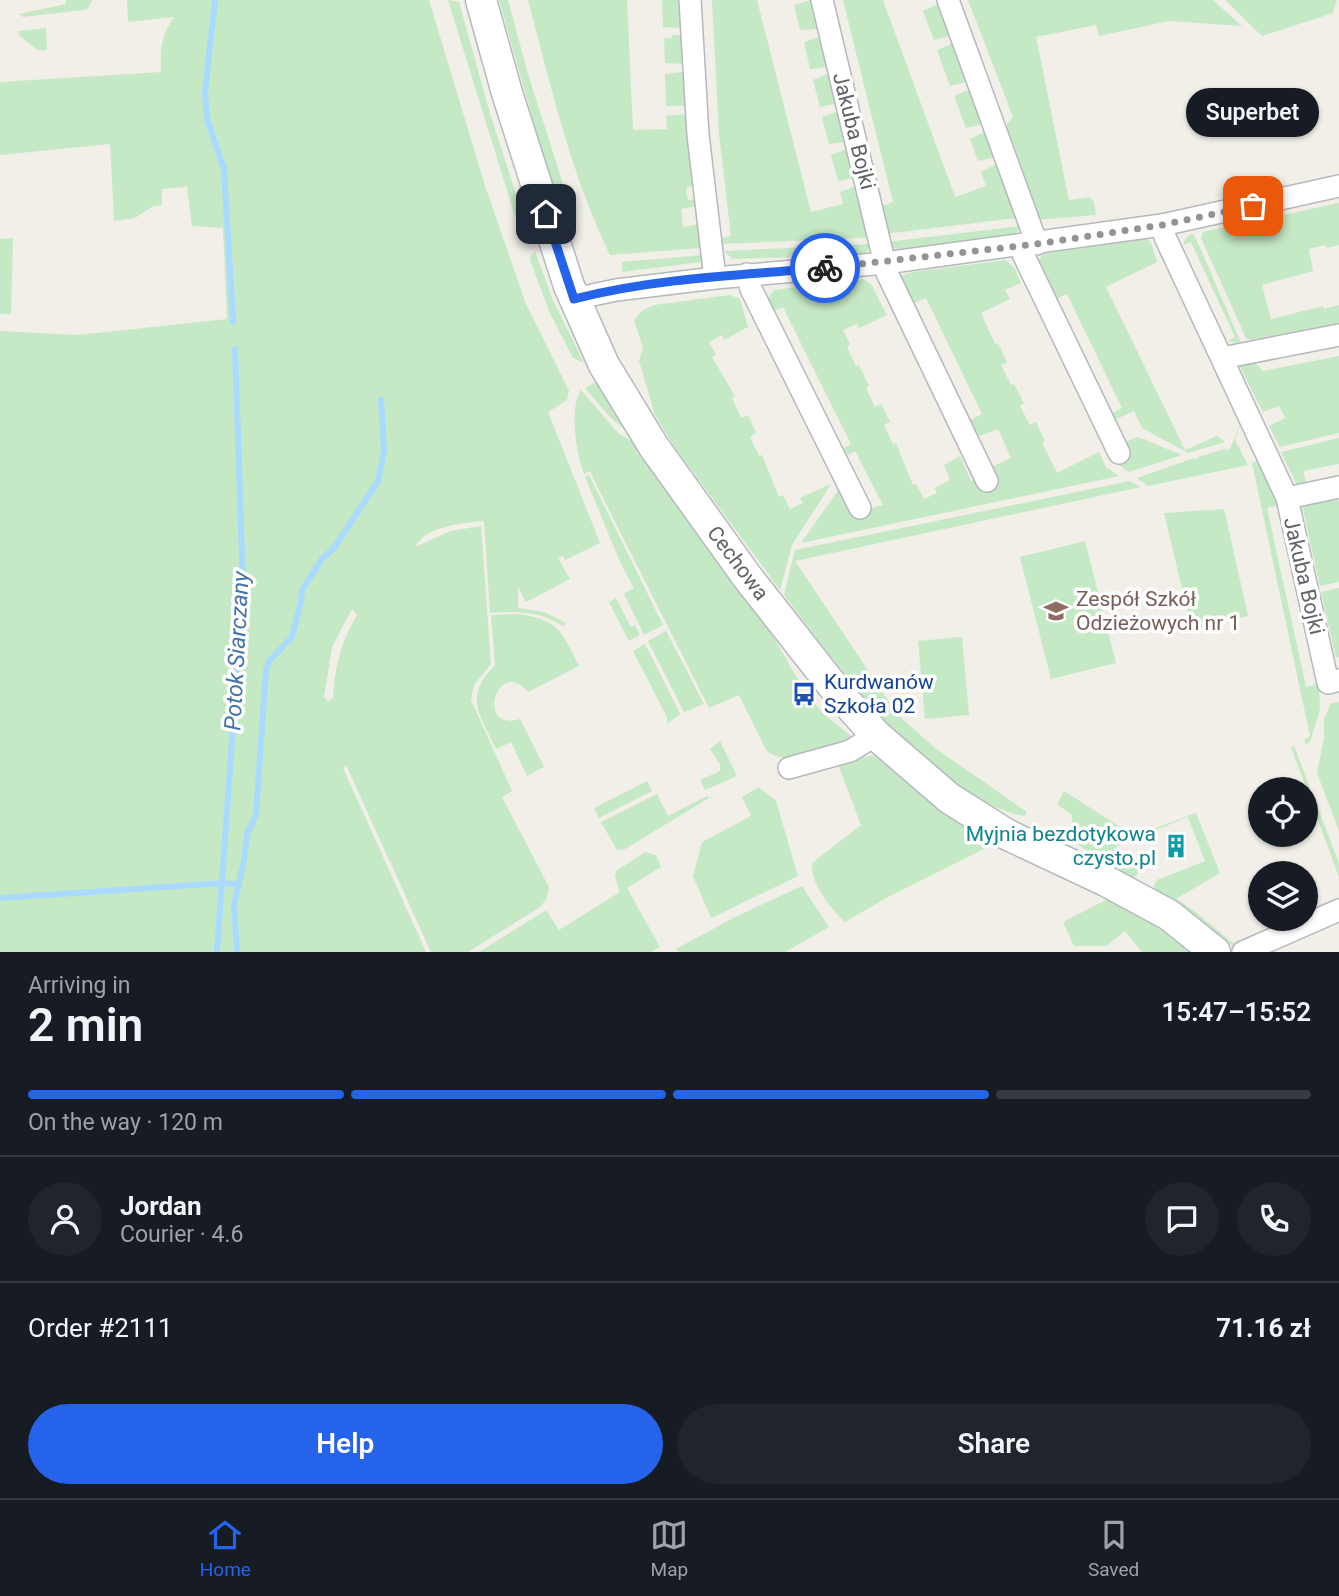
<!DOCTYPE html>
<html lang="en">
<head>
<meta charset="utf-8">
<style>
  body { margin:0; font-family:Roboto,sans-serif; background:#20242c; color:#f1f3f6; height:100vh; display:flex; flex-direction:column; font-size:26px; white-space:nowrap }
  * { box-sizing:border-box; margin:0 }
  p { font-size:23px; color:#9ea1a6 }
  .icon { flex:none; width:38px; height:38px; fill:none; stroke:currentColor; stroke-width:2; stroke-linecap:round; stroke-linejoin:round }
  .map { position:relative; height:952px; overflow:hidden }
  .sheet { display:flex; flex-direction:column; background:#171b24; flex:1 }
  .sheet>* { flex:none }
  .tools { position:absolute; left:1248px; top:777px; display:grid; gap:14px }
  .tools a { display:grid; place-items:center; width:70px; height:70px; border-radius:50%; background:#171b24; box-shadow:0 2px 5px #0004; font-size:35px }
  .pin { position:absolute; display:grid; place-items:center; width:60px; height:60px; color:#fff; margin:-30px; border-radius:14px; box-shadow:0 4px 10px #0006 }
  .courier { position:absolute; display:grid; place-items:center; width:70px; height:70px; margin:-35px; border:5px solid #2563eb; border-radius:50%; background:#fff; color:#222; box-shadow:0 2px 9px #0007 }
  .bubble { position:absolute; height:49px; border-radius:24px; background:#171b24; box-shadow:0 2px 5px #0004; font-size:23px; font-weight:600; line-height:49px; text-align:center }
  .overview em { font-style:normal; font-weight:600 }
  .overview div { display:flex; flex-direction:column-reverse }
  .overview { display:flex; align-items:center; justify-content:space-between; height:119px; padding:0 28px }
  h1 { font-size:46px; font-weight:600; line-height:52px }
  .bar { display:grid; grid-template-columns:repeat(4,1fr); gap:10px 7px; align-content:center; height:84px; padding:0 28px }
  .bar i { height:9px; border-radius:5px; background:#363941 }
  .bar .selected { background:#2563eb }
  .bar p { grid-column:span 4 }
  .line { display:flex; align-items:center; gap:18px; padding:0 28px; border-top:2px solid #363941 }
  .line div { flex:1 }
  .round { display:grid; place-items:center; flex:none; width:74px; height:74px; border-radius:37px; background:#20242c }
  .action { display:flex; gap:14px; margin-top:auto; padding:14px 28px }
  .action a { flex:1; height:80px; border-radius:42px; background:#2563eb; color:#fff; font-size:28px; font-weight:600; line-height:80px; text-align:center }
  .action a+a { background:#20242c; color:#f1f3f6 }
  .dock { display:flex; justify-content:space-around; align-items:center; height:98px; border-top:2px solid #363941; background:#171b24; font-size:19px; color:#9ea1a6 }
  .dock a { display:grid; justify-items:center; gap:4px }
  .dock .selected { color:#2563eb }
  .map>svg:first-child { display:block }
</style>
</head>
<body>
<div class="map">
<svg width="1339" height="952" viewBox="0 0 1339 952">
  <rect width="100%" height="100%" fill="#f1efe8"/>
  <g fill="#c5e8c5" fill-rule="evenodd">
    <path d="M66 0H92L88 9 83 10 23 17 19 14 66 4Z"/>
    <path d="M127 0H429L485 186 526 304 569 391 567 400 548 412 600 543 565 560 563 556 558 558 570 579 526 602 518 587V608L544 612 566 623 563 626C539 611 517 611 490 613L484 521C462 523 426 526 415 547L451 531 481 526 491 664 474 685 471 700 512 791 502 797 549 887 547 898 540 907 468 952H431L346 765 343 768 426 952H0V331L78 335 227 319 223 228 192 226 187 187 162 189V205L153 206 135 218 114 221 110 144 0 155V82L161 72C160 49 161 36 174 17L128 22ZM352 609 357 615C341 642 335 666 333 698L328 701 324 697 332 647Z"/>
    <path d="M448 0 459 2 489 110 527 229H519Z"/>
    <path d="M499 0H508L528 74 572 212 565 217 543 156Z"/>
    <path d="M528 0H627L633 130 667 129 666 116 686 114 694 186 686 188 688 200 696 199V206L681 209 683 227 699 224 701 245 699 248 610 255C571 174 551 87 528 0Z"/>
    <path d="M662 0H680L681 28 663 27Z"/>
    <path d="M712 0H757L811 212 843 204 840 192 856 186 868 234 864 238 720 244 718 239 731 236 719 134Z"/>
    <path d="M810 0 817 29 800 30 794 5Z"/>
    <path d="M843 0H883L955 197 986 186 981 172 997 164 1016 218 885 234 880 207 893 202Z"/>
    <path d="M968 0H1213L1242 26 1169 21 1099 36 1096 25 1036 37 1069 200 1090 197 1094 202 1096 215 1038 220 1039 217 1009 132 1004 133 1003 129 1013 117Z"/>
    <path d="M1225 0H1337L1333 13 1262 36Z"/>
    <path d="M938 4 950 36 934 40 923 11Z"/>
    <path d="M46 28 47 50H37L19 35 18 31Z"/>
    <path d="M672 35H681L683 64 665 63 664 38H671Z"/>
    <path d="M819 37 826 67 810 69 804 42Z"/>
    <path d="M953 43 967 82 950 86 937 50Z"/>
    <path d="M683 72 685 106H666L665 74Z"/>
    <path d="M828 74 835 104 820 107 813 80Z"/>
    <path d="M970 89 983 124 966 128 954 96Z"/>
    <path d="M837 112 845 142 829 144 822 117Z"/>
    <path d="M986 131 995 157 978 161 970 139Z"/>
    <path d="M847 149 854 178 838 181 831 155Z"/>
    <path d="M1339 203V245L1327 248 1325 245 1309 249 1313 271 1262 285 1271 319 1323 306 1324 309 1339 305V323L1251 340 1246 338 1201 238 1203 232Z"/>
    <path d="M1021 226 1015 235 900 250 891 247 887 242Z"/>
    <path d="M1191 234 1194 235 1201 250 1241 343 1228 341 1235 337 1191 242 1183 245 1186 238Z"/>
    <path d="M13 238 11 314H0V239Z"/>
    <path d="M1136 238 1148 239 1152 245 1157 262 1106 287 1185 450 1217 436 1225 442 1188 453 1142 428 1134 411 1112 421 1108 415 1122 408 1067 294 1053 300 1038 266 1040 257 1046 253Z"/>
    <path d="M871 244 868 250 862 255 733 259 724 251Z"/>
    <path d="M535 251 552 298 584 363 573 358 550 313 530 260V257Z"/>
    <path d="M703 255 701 262 622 272V262Z"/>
    <path d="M1006 260 1015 269 1021 283 1005 290 1010 299 981 313 995 344 998 343 1007 362 1001 365 1011 385 1014 384 1024 403 1020 406 1030 425 1036 422 1045 441 1042 443 1057 473 1099 452 1106 467 1119 476 801 543 839 489 851 514 883 505 855 451 843 457 840 450 851 444 783 307 770 313 768 298 774 290 863 279 871 284 887 315 859 328 857 324 843 330 850 344 847 347 856 366 859 365 869 386 866 388 875 407 881 404 890 422 884 425 893 444 896 443 913 485 916 484 924 499 937 493 934 488 950 480 944 465 960 456 971 481 993 466 1011 458 998 429 980 436 967 422 982 414 926 298 910 305 898 280 903 275 913 272Z"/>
    <path d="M730 295 740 299 748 327 724 340 722 335 709 342 716 355 712 357 735 396 732 398 741 418 748 415 756 433 750 437 759 456 762 455 779 497 783 495 790 509 803 503 800 498 831 484 792 545 780 590 673 445 655 415 639 361 643 348 634 320 643 310 654 305Z"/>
    <path d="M1339 356V433L1280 447 1269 426 1285 418 1279 406 1263 412 1240 367 1244 362 1251 359 1263 371Z"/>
    <path d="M596 382 609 400 607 401 631 435 610 417 585 388Z"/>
    <path d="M581 390 619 434 637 444 766 624 801 685 796 689 807 703 812 700 826 716 855 739C833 745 783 769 766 750L739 695 709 708 597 486 590 471 584 474C576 454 569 408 581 390Z"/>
    <path d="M1241 422 1235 440 1248 465 1148 486 1137 478 1194 458 1195 460 1198 457 1228 448 1226 449 1227 451 1230 449Z"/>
    <path d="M1138 437 1182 455 1129 472 1113 460 1125 442Z"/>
    <path d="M1339 438V464L1303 471 1307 487 1299 489 1281 452Z"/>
    <path d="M1260 460 1280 505 1267 508 1306 687 1319 684 1320 709 1310 742 1306 744 1304 740 1310 736 1252 463Z"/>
    <path d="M589 475 663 625 644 635 624 594 634 588 621 564 585 477Z"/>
    <path d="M1130 481 1141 487 795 561 897 714 935 748 1027 812 1024 816C930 797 840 668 784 595L795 550Z"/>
    <path d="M1333 495 1339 502V582L1320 586 1302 505Z"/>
    <path d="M1224 509 1248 616 1192 630 1164 513Z"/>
    <path d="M1085 541 1116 663 1051 679 1020 557Z"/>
    <path d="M1339 588V657L1336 658 1321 592Z"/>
    <path d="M616 598 631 627 635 625 640 635 629 641 609 602Z"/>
    <path d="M520 614C561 621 562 633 579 666L528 692C497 655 475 733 520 719L544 767 527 776 511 742 496 749C480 715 463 697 495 665L491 615Z"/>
    <path d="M666 631 704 704 684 712 648 641Z"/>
    <path d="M962 637 969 715 925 719 918 641Z"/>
    <path d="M645 644 680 714 667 724V717L633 651Z"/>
    <path d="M1339 702V831L1317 773 1324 738V719L1331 703Z"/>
    <path d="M720 741 737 776 705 790 700 780 716 773 720 770V764L710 749Z"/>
    <path d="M1294 746 1339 863V877L1291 747Z"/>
    <path d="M874 755 885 765 887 763C926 803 975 828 1023 856L1026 860 994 844 886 898 845 922C830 907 811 885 812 863L861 825 837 762Z"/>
    <path d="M647 781 652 791 599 818 594 808Z"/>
    <path d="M759 787 776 801 798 876 711 918 693 876 702 842 751 816 742 797Z"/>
    <path d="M1064 791 1134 836 1196 813 1220 873 1176 899 1193 910 1233 943 1291 919H1298L1233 946 1175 901 1154 889V885L1157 880 1205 861 1188 817 1116 846 1123 864 1126 865 1136 862 1140 865 1138 874 1132 878 1100 861 1071 839 1072 815 1057 804Z"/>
    <path d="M657 794 668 816 707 796 709 798 625 849 617 850 601 822Z"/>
    <path d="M645 852 656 855 661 867 627 888 660 947 651 952H479L543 912 547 911 559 930 620 892 615 877 616 871Z"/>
    <path d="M1037 864 1141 913 1198 952H1142L1125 931 1106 946H1074L1063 922 1108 899 1035 865Z"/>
    <path d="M802 886 829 927 785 952H678L676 949 735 917Z"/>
  </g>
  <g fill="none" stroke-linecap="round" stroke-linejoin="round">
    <g stroke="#aadaff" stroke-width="6">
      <path d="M215 0 205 92 206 108 208 122 224 169 233 322"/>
      <path d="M0 898 224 883 239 885"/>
      <path d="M217 952 243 585 235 349"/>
      <path d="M237 952 234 904 244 861 247 834 256 815 266 670 269 661 292 637 301 601 302 590 322 559 334 548 378 481 384 451 381 400"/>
    </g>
    <g stroke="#b5b8bc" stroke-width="24">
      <g id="street">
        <path d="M690 0 698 135 715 278"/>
        <path d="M822 0 887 273 987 481"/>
        <path d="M948 0 1037 244"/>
        <path d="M1162 225 1165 237 1287 498 1328 683 1339 680"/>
        <path d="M1021 245 1023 254 1119 453"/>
        <path d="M747 274 751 289 860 508"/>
        <path d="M574 299 616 290 715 278 885 263 1162 225 1339 186"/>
        <path d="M1222 358 1339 335"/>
        <path d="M1287 498 1339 487"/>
        <path d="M789 768 850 751 876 735"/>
        <path d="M1243 952 1339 910"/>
      </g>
    </g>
    <g stroke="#b6babf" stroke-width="33">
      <path id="secondary" d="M481 0 507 93 569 286 604 365 654 447 748 578 840 695 876 735 949 798 1006 834 1106 881 1169 915 1215 952"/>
    </g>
    <use href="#street" stroke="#fff" stroke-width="21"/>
    <use href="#secondary" stroke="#fff" stroke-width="30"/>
  </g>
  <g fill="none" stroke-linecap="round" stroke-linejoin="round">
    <path stroke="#929495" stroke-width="7" stroke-dasharray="0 12.6" d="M825 268 1037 244 1162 225 1253 206"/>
    <path stroke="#2563eb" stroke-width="9" d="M546 214 574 299C655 278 742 275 825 268"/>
  </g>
  <defs>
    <g id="school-bare" transform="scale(1.89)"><path d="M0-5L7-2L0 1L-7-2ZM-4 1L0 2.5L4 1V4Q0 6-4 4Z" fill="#8d6e63" stroke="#fff" stroke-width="2.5" paint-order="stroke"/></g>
    <g id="bus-bare" transform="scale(1.89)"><path d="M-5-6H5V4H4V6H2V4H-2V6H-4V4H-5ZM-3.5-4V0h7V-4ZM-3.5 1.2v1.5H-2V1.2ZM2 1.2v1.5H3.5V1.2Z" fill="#1a4fb4" stroke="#fff" stroke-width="2.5" paint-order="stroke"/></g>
    <g id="building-bare" transform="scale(1.89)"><path d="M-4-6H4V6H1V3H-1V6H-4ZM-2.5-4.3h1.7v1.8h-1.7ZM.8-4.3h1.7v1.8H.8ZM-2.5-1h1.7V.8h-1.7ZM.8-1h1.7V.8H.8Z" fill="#0f9aa8" stroke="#fff" stroke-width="2.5" paint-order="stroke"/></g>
  </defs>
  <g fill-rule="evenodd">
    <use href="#school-bare" x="1056" y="611"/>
    <use href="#bus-bare" x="804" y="694"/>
    <use href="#building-bare" x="1176" y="846"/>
  </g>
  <g text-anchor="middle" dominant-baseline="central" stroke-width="7" stroke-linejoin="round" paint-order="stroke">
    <g font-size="21" fill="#5f6368" stroke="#fff">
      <text transform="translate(854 131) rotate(76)">Jakuba Bojki</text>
      <text transform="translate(738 563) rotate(53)">Cechowa</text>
      <text transform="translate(1304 576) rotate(77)">Jakuba Bojki</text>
    </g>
    <g font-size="21" fill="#785e54" stroke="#fff" text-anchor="start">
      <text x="1076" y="599">Zespół Szkół<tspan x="1076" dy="24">Odzieżowych nr 1</tspan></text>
    </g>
    <g font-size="21" fill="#164399" stroke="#fff" text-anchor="start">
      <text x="824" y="682">Kurdwanów<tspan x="824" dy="24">Szkoła 02</tspan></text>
    </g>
    <g font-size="21" fill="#0d838f" stroke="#fff" text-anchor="end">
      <text x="1156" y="834">Myjnia bezdotykowa<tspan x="1156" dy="24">czysto.pl</tspan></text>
    </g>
    <g font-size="23" font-style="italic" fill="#4174aa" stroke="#fff">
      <text transform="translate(237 651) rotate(-87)">Potok Siarczany</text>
    </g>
  </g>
</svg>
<div class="tools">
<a><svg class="icon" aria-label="locate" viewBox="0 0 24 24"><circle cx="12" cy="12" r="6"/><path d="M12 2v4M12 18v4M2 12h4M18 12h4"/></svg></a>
<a><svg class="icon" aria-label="layers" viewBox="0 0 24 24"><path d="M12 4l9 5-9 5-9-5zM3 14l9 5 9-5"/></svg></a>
</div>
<div class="pin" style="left:1253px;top:206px;background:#ea580c"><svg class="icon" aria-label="bag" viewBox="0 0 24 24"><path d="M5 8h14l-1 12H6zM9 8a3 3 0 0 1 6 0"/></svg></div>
<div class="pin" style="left:546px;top:214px;background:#1f2937"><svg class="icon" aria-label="home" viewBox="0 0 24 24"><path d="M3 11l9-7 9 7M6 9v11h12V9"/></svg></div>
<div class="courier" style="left:825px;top:268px"><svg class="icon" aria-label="bike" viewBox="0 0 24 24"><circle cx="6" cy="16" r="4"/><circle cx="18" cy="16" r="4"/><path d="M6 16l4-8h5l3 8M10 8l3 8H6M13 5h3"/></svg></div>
<div class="bubble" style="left:1186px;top:88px;width:133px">Superbet</div>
</div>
<section class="sheet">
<div class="overview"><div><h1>2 min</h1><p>Arriving in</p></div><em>15:47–15:52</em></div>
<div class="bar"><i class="selected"></i><i class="selected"></i><i class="selected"></i><i></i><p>On the way · 120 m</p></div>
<div class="line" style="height:126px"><a class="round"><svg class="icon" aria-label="person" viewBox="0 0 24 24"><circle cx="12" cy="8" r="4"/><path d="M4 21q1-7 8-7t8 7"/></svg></a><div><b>Jordan</b><p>Courier · 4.6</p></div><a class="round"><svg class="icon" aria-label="chat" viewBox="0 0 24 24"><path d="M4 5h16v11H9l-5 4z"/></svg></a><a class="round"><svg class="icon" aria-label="phone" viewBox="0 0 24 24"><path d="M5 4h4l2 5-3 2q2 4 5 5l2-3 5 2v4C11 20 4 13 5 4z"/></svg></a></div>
<div class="line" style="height:91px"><div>Order #2111</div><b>71.16 zł</b></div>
<div class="action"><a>Help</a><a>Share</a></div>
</section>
<nav class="dock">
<a class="selected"><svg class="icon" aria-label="home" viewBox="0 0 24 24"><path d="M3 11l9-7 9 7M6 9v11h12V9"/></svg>Home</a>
<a><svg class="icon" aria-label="map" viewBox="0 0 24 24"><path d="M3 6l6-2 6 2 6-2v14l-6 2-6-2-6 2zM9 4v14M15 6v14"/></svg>Map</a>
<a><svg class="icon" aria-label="saved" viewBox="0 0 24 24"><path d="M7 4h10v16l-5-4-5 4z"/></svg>Saved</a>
</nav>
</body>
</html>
